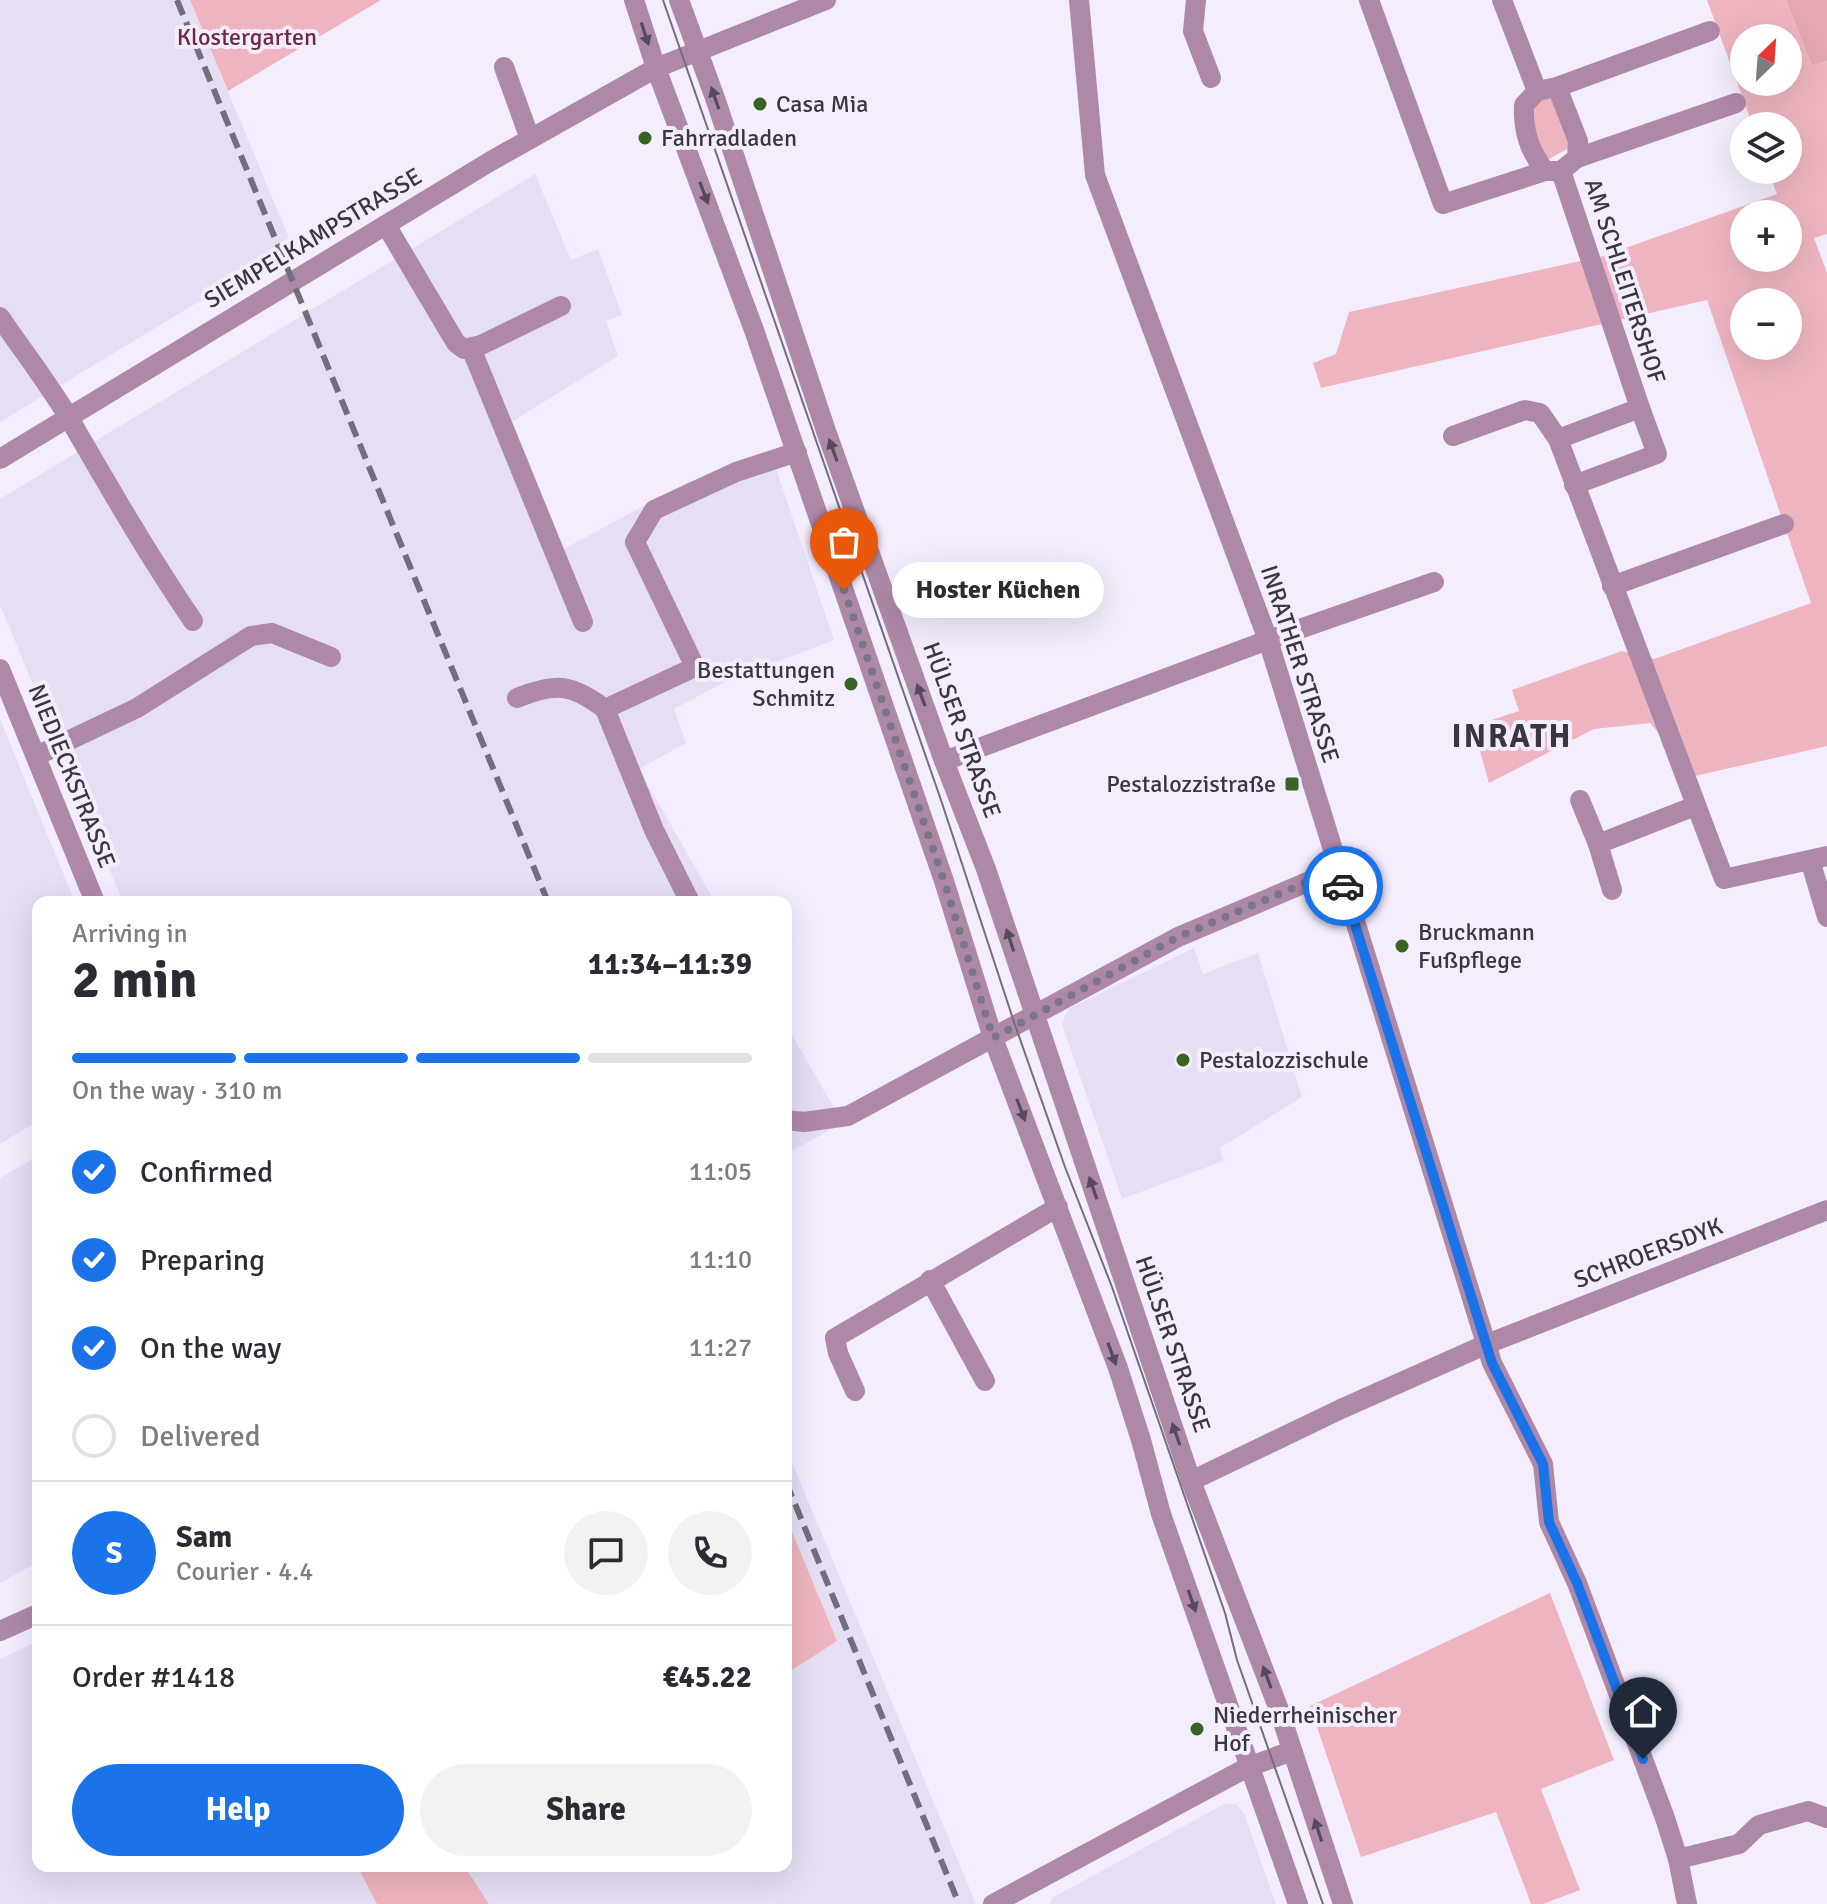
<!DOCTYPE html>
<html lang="en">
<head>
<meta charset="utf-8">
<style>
  body { margin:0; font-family:Signika,sans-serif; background:#f2f2f3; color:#2b2b33; height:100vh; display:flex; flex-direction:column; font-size:30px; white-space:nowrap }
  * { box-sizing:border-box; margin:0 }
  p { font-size:26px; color:#7c7c81 }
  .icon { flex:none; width:44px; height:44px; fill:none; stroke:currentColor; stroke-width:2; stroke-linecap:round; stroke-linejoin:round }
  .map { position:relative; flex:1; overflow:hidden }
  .side { position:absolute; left:32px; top:896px; width:760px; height:976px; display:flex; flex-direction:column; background:#fff; border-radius:16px; box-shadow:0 8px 32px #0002 }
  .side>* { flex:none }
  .needle { width:52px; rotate:25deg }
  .tools { position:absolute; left:1730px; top:24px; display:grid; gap:16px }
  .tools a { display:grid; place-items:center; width:72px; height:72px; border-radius:50%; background:#fff; box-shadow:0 8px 32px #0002; font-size:40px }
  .pin { position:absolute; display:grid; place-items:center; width:68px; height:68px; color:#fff; margin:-82px -34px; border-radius:50% 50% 50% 0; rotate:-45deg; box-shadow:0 0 8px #0007 }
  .pin .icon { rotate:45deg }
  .courier { position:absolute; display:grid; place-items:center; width:80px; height:80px; margin:-40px; border:6px solid #1a73e8; border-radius:50%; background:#fff; color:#222; box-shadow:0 2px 10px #0007 }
  .bubble { position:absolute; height:56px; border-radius:28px; background:#fff; box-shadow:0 8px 32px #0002; font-size:26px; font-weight:700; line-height:56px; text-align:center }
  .headline em { font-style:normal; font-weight:700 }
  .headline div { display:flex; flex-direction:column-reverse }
  .headline { display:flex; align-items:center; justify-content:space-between; height:136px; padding:0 40px }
  h1 { font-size:52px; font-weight:700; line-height:60px }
  .bar { display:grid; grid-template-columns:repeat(4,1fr); gap:12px 8px; align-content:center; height:96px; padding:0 40px }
  .bar i { height:10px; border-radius:6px; background:#e1e1e2 }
  .bar .active { background:#1a73e8 }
  .bar p { grid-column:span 4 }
  .line { display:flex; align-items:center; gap:20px; padding:0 40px; border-top:2px solid #e1e1e2 }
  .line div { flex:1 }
  .round { display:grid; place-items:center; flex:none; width:84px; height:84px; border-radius:42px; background:#f2f2f3 }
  ol { padding:0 40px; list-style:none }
  li { display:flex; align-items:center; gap:24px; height:88px }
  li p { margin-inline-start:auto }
  li .icon { padding:8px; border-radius:50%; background:#1a73e8; color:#fff; stroke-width:4 }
  li:last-child { color:#7c7c81 }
  li i { width:44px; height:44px; border:4px solid #e1e1e2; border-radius:50% }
  .primary-button { display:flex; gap:16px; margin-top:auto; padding:16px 40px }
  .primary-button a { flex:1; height:92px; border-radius:48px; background:#1a73e8; color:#fff; font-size:32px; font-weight:700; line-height:92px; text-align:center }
  .primary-button a+a { background:#f2f2f3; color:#2b2b33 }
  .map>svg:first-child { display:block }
</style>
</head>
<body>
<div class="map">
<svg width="1827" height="1904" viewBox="0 0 1827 1904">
  <rect width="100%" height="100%" fill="#f3edfe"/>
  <g fill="#e6dff4">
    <path d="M0 0H190L289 238 269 259 0 422Z"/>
    <path d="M535 174 571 260 598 249 622 315 606 321 618 356 508 424 560 551 688 482 771 454 834 640 727 681 674 709 686 743 639 769 715 902H123L0 605V499Z"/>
    <path d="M0 719 75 902H38V1121L0 1144Z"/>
    <path d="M1194 948 1203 974 1258 953 1302 1097 1220 1148 1223 1161 1122 1199 1062 1024 1068 1009Z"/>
    <path d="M786 1025 843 1123 786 1154Z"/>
    <path d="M38 1156V1562L0 1583V1178Z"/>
    <path d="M786 1448 976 1904H489L466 1867 468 1866H786V1674L836 1641 786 1517Z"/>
    <path d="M38 1641V1866H357L377 1904H0V1659Z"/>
    <path d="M1224 1804H1236L1244 1813 1276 1904H1050L1052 1898Z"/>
  </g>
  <g fill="#eeb5c0" fill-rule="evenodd">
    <path d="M190 0H381L228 91Z"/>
    <path d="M1707 0H1786L1812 66 1827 61V234L1814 238 1827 273V746L1695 776 1650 723 1594 729 1489 783 1473 726 1519 711 1512 690 1622 651 1654 659 1811 603 1707 300 1321 388 1313 363 1336 354 1349 312 1603 256 1777 194 1768 170H1788V126H1753ZM1744 38H1788V82H1744ZM1744 214H1788V258H1744ZM1744 302H1788V346H1744Z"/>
    <path d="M1547 98 1553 100 1570 142 1569 148 1549 159 1536 151 1533 102Z"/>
    <path d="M786 1517 837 1641 786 1674Z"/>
    <path d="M1550 1593 1614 1760 1541 1789 1580 1890 1543 1904H1531L1496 1812 1361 1857 1310 1706Z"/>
    <path d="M357 1866H468L466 1868 489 1904H377Z"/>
  </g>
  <path fill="#e6a7b4" d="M1786 0H1827V61L1812 66Z"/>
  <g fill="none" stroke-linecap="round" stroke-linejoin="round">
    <g stroke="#ae89a7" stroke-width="20">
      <path d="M634 0 656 68 754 330 944 881 993 1038 1118 1368 1141 1440 1161 1514 1298 1904"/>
      <path d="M679 0 715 98 826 431 944 761 986 869 1191 1481 1278 1707 1343 1904"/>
      <path d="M1079 0 1095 175 1268 640 1492 1363 1543 1464 1549 1522 1577 1583 1665 1818 1678 1859 1687 1904"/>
      <path d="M1196 0 1193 31 1211 78"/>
      <path d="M1369 0 1443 204 1545 171"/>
      <path d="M1502 0 1537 91"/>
      <path d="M504 67 530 139"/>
      <path d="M1557 87 1578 141 1577 158 1561 171H1545C1529 150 1523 131 1524 105L1537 91Z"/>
      <path d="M1557 87 1710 31"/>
      <path d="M1577 158 1736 103"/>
      <path d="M386 225 456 343 464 349 481 345 561 306"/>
      <path d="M0 317C23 351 48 383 69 418 109 487 148 555 193 621"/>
      <path d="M471 348 583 622"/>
      <path d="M1453 436 1525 410 1540 413 1558 439 1640 408 1561 171"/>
      <path d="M1558 439 1724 879 1827 856"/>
      <path d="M0 459 491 161 656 68 826 0"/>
      <path d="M1574 485 1657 454 1640 408"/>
      <path d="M1612 586 1784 524"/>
      <path d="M0 669 95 902"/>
      <path d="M517 698C556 682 572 684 605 709L695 667 635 542 654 510 736 472 797 452"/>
      <path d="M605 709 654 830 690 902"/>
      <path d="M36 756 137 708 251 636 272 633 331 657"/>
      <path d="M944 761 1268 640 1434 582"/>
      <path d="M1580 800 1598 844 1695 806"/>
      <path d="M1598 844 1612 890"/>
      <path d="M1810 860 1827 917"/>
      <path d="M786 1120 804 1122 848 1116 1178 937 1338 869"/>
      <path d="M930 1280 985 1381"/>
      <path d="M855 1391 838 1353 835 1338 1058 1207"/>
      <path d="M1191 1481 1341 1409 1487 1344 1827 1210"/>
      <path d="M0 1631 38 1614"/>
      <path d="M1678 1859 1739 1844 1759 1825 1808 1811 1827 1818"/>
      <path d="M993 1904 1248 1767 1292 1751"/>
    </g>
    <path stroke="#736e7b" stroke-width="2" d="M663 0 942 803 1015 1025 1065 1167 1112 1287 1225 1613 1237 1660 1323 1904"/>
    <g stroke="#736e7b" stroke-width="6" stroke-dasharray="16 8" stroke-linecap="butt">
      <path d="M177 0 548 902"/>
      <path d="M786 1482 959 1904"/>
    </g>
  </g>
  <defs><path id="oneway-solid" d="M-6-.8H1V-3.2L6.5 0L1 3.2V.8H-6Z" transform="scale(2)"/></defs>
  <g fill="#574b5a">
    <use href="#oneway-solid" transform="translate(645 34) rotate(72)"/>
    <use href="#oneway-solid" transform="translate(715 98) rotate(-109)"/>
    <use href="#oneway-solid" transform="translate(704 193) rotate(69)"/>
    <use href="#oneway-solid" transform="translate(833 450) rotate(-110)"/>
    <use href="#oneway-solid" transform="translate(921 695) rotate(-110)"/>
    <use href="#oneway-solid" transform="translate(1010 940) rotate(-108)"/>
    <use href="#oneway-solid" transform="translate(1021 1110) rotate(69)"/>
    <use href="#oneway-solid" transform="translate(1093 1188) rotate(-109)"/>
    <use href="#oneway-solid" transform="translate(1112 1354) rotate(70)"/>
    <use href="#oneway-solid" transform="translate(1176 1434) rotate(-109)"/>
    <use href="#oneway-solid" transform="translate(1192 1601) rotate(71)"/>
    <use href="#oneway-solid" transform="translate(1267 1677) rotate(-110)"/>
    <use href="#oneway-solid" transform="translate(1318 1830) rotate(-108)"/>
  </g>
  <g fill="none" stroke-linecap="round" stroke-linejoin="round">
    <path stroke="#7b7683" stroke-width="8" stroke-dasharray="0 14.4" d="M844 590 944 881 993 1038 1178 937 1338 869 1343 886"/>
    <path stroke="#1a73e8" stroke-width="10" d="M1343 886 1492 1363 1543 1464 1549 1522 1577 1583 1643 1759"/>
  </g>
  <g fill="#376422" stroke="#f3edfe" stroke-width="3">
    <circle cx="760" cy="104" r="8"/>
    <circle cx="645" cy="138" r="8"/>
    <circle cx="851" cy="684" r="8"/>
    <rect x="1284" y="776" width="16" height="16" rx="4"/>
    <circle cx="1402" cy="946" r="8"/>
    <circle cx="1183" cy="1060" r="8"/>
    <circle cx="1197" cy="1729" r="8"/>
  </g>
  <g text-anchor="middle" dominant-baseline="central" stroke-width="8" stroke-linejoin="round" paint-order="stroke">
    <g font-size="24" fill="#71273d" stroke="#f3edfe">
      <text x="247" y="37">Klostergarten</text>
    </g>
    <g font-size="24" fill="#3a3641" stroke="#f3edfe" text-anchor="start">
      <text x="776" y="104">Casa Mia</text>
      <text x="661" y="138">Fahrradladen</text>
      <text x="835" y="670" text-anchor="end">Bestattungen<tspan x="835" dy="28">Schmitz</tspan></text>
      <text x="1276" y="784" text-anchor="end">Pestalozzistraße</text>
      <text x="1418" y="932">Bruckmann<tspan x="1418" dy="28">Fußpflege</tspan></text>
      <text x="1199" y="1060">Pestalozzischule</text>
      <text x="1213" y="1715">Niederrheinischer<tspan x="1213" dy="28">Hof</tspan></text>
    </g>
    <g font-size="24" fill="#3a3641" stroke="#f3edfe">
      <text transform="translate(313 238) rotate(-31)">SIEMPELKAMPSTRASSE</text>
      <text transform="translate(1625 281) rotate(72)">AM SCHLEITERSHOF</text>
      <text transform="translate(1300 664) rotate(72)">INRATHER STRASSE</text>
      <text transform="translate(962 730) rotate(70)">HÜLSER STRASSE</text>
      <text transform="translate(72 776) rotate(68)">NIEDIECKSTRASSE</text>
      <text transform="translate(1648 1253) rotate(-21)">SCHROERSDYK</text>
      <text transform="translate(1173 1344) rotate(71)">HÜLSER STRASSE</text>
    </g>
    <g font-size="32" font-weight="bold" letter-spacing="2" fill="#3a3641" stroke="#f3edfe">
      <text x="1512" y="736">INRATH</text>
    </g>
  </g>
</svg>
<div class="tools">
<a><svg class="needle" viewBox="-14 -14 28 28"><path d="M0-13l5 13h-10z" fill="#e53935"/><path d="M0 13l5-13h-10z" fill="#7c7c81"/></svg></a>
<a><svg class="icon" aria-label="layers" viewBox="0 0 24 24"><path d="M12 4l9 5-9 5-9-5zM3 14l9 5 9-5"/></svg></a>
<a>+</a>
<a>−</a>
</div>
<div class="pin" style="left:844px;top:590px;background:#ea580c"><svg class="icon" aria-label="bag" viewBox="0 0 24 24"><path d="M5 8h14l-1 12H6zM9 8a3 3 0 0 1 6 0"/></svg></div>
<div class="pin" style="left:1643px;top:1759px;background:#1f2937"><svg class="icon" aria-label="home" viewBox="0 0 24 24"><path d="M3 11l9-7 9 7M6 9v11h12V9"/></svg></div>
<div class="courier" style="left:1343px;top:886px"><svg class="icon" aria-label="car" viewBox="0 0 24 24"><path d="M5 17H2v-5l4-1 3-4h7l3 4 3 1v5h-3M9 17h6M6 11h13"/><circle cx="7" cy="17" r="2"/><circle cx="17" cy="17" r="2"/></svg></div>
<div class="bubble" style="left:892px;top:562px;width:212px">Hoster Küchen</div>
<section class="side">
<div class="headline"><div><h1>2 min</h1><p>Arriving in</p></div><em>11:34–11:39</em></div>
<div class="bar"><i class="active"></i><i class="active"></i><i class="active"></i><i></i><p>On the way · 310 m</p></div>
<ol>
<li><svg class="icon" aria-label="check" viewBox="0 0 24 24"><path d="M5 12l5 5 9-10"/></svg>Confirmed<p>11:05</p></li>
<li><svg class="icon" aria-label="check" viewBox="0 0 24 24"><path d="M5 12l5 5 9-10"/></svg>Preparing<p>11:10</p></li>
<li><svg class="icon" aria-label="check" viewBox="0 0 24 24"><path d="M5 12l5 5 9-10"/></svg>On the way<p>11:27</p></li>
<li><i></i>Delivered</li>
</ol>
<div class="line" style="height:144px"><b class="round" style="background:#1a73e8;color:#fff">S</b><div><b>Sam</b><p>Courier · 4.4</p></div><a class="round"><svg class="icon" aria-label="chat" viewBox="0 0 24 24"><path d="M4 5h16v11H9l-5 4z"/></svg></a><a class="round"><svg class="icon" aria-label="phone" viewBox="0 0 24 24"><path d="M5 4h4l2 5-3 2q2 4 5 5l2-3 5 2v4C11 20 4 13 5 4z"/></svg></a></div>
<div class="line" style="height:104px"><div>Order #1418</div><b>€45.22</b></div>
<div class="primary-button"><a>Help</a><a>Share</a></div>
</section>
</div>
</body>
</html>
